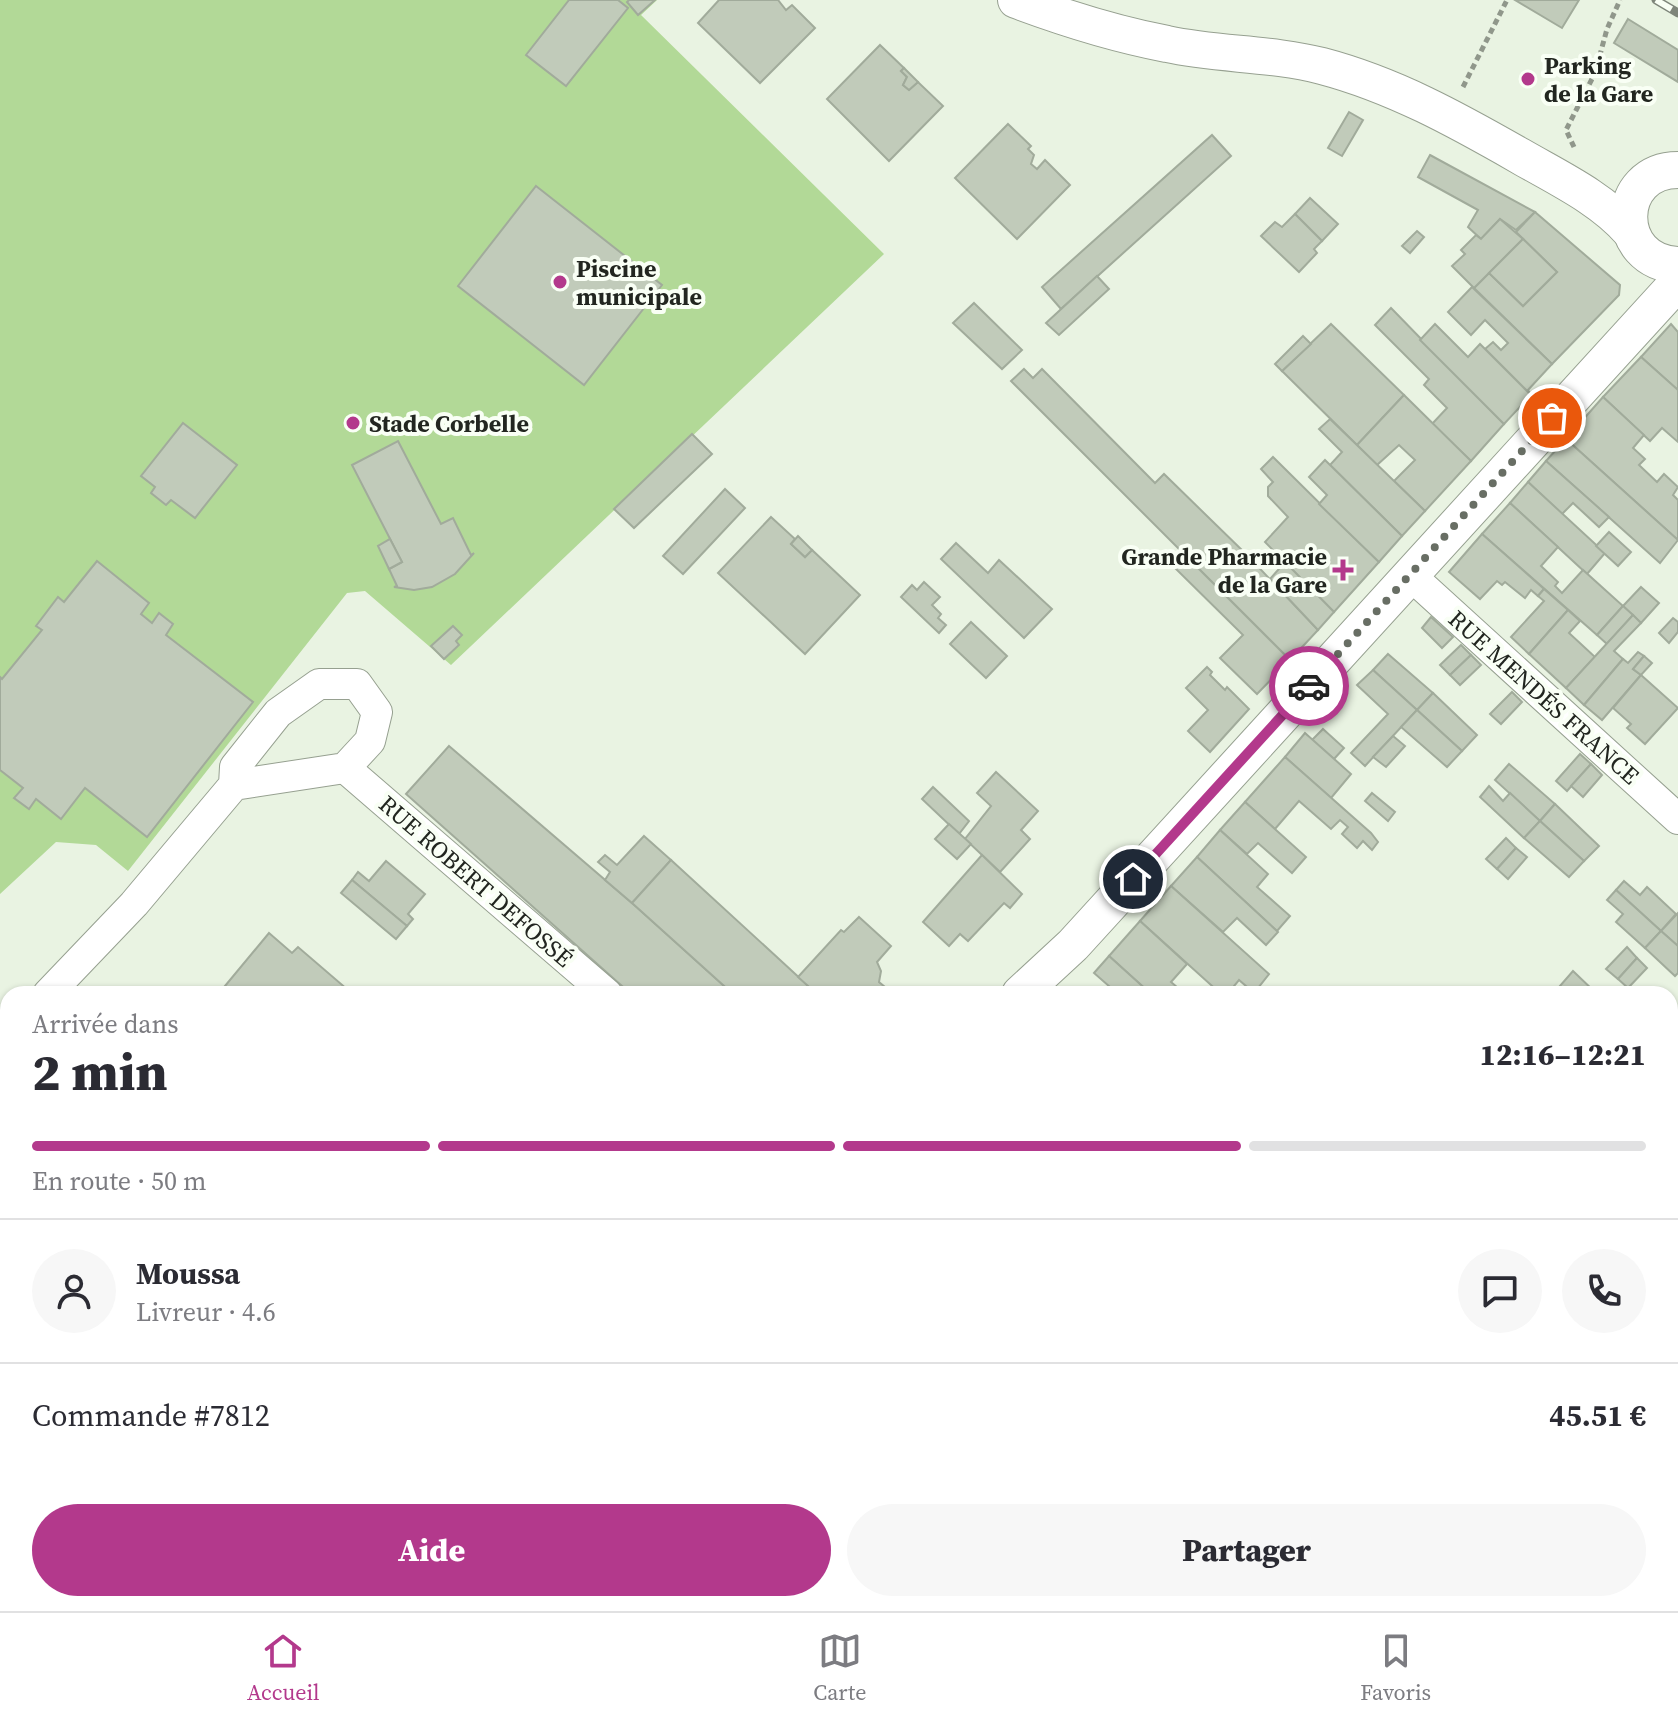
<!DOCTYPE html>
<html lang="fr">
<head>
<meta charset="utf-8">
<style>
  body { margin:0; font-family:"Source Serif 4",serif; background:#f7f7f7; color:#2b2b33; height:100vh; display:flex; flex-direction:column; font-size:30px; white-space:nowrap }
  * { box-sizing:border-box; margin:0 }
  p { font-size:26px; color:#7c7c81 }
  .icon { flex:none; width:44px; height:44px; fill:none; stroke:currentColor; stroke-width:2; stroke-linecap:round; stroke-linejoin:round }
  .map { position:relative; flex:1; overflow:hidden }
  .drawer { position:absolute; left:0px; top:986px; width:1678px; height:626px; display:flex; flex-direction:column; background:#fff; border-radius:24px 24px 0 0; box-shadow:0 2px 6px #0004 }
  .drawer>* { flex:none }
  .pin { position:absolute; display:grid; place-items:center; width:68px; height:68px; color:#fff; margin:-34px; border:4px solid #fff; border-radius:50%; box-shadow:0 2px 8px #0007 }
  .courier { position:absolute; display:grid; place-items:center; width:80px; height:80px; margin:-40px; border:6px solid #b3398c; border-radius:50%; background:#fff; color:#222; box-shadow:0 2px 10px #0007 }
  .summary em { font-style:normal; font-weight:800 }
  .summary div { display:flex; flex-direction:column-reverse }
  .summary { display:flex; align-items:center; justify-content:space-between; height:136px; padding:0 32px }
  h1 { font-size:52px; font-weight:800; line-height:60px }
  .bar { display:grid; grid-template-columns:repeat(4,1fr); gap:12px 8px; align-content:center; height:96px; padding:0 32px }
  .bar i { height:10px; border-radius:6px; background:#e1e1e2 }
  .bar .active { background:#b3398c }
  .bar p { grid-column:span 4 }
  .line { display:flex; align-items:center; gap:20px; padding:0 32px; border-top:2px solid #e1e1e2 }
  .line div { flex:1 }
  .round { display:grid; place-items:center; flex:none; width:84px; height:84px; border-radius:42px; background:#f7f7f7 }
  .primary-button { display:flex; gap:16px; margin-top:auto; padding:16px 32px }
  .primary-button a { flex:1; height:92px; border-radius:48px; background:#b3398c; color:#fff; font-size:32px; font-weight:800; line-height:92px; text-align:center }
  .primary-button a+a { background:#f7f7f7; color:#2b2b33 }
  .tab-bar { display:flex; justify-content:space-around; align-items:center; height:112px; border-top:2px solid #e1e1e2; background:#fff; font-size:22px; color:#7c7c81 }
  .tab-bar a { display:grid; justify-items:center; gap:4px }
  .tab-bar .active { color:#b3398c }
  .map>svg:first-child { display:block }
</style>
</head>
<body>
<div class="map">
<svg width="1678" height="1611" viewBox="0 0 1678 1611">
  <rect width="100%" height="100%" fill="#e9f3e2"/>
  <g fill="#b2d997">
    <path d="M0 0H657L641 15 884 254 451 665 365 591 347 593 128 871 96 845 56 842 0 894Z"/>
    <path d="M1678 1371V1611H1451L1458 1604H1670V1380Z"/>
  </g>
  <g fill="#c1cbba" stroke="#a1ab9b" stroke-width="2">
    <path d="M569 0H618L628 8 566 86 526 55Z"/>
    <path d="M629 0H655L638 15 627 2Z"/>
    <path d="M719 0H778L786 10 792 5 815 28 760 83 698 23Z"/>
    <path d="M1515 0H1579L1562 28Z"/>
    <path d="M1628 19 1678 50V82L1614 43Z"/>
    <path d="M880 45 904 68 901 71 907 77 903 85 909 90 918 82 943 106 889 161 827 99Z"/>
    <path d="M904 68 918 82 909 90 903 85 907 77 901 71Z"/>
    <path d="M1349 112 1363 120 1342 156 1328 148Z"/>
    <path d="M1008 124 1031 146 1028 149 1034 155 1031 164 1037 169 1045 160 1070 185 1017 239 955 178Z"/>
    <path d="M1212 135 1231 156 1061 309 1042 287Z"/>
    <path d="M1430 155 1535 212 1516 230 1500 219 1481 239 1468 227 1478 210 1418 177Z"/>
    <path d="M536 186 662 285 584 385 458 286Z"/>
    <path d="M1310 198 1338 224 1322 241 1295 214Z"/>
    <path d="M1535 212 1620 285 1619 295 1552 364 1474 288 1489 273 1523 306 1557 272 1516 232Z"/>
    <path d="M1295 214 1322 241 1314 249 1317 253 1299 272 1261 236 1275 222 1282 227Z"/>
    <path d="M1500 219 1523 239 1474 288 1452 266 1465 254 1461 250 1476 235 1481 239Z"/>
    <path d="M1417 231 1424 237 1410 253 1402 246Z"/>
    <path d="M1523 239 1557 272 1523 306 1489 273Z"/>
    <path d="M1097 276 1109 289 1059 335 1046 323Z"/>
    <path d="M1472 287 1552 364 1528 390 1531 395 1485 349 1493 342 1501 350 1508 343 1485 320 1471 335 1448 312Z"/>
    <path d="M974 303 1022 350 1002 369 953 323Z"/>
    <path d="M1391 308 1504 424 1471 461 1432 424 1447 408 1424 385 1429 379 1375 325Z"/>
    <path d="M1331 324 1404 395 1357 445 1282 371Z"/>
    <path d="M1435 324 1468 357 1480 344 1531 395 1504 424 1420 340Z"/>
    <path d="M1671 324 1678 332V390L1641 357Z"/>
    <path d="M1303 336 1311 344 1282 371 1275 364Z"/>
    <path d="M1641 357 1678 390V442L1662 428 1650 441 1603 397Z"/>
    <path d="M1024 369 1033 378 1042 369 1155 483 1164 474 1247 555 1318 630 1290 660 1011 381Z"/>
    <path d="M1404 395 1471 461 1425 511 1394 481 1415 460 1399 445 1377 465 1357 445Z"/>
    <path d="M1603 397 1644 435 1633 448 1645 459 1639 465 1657 482 1664 474 1678 487 1673 495 1678 500V540L1566 439Z"/>
    <path d="M1330 419 1425 511 1402 536 1330 465 1342 452 1319 429Z"/>
    <path d="M183 423 237 465 195 518 171 500 166 505 151 493 155 487 141 476Z"/>
    <path d="M692 434 712 454 634 528 614 509Z"/>
    <path d="M1566 439 1678 540 1660 563 1546 461Z"/>
    <path d="M398 441 441 524 453 518 471 555 474 553 455 574 432 587 414 590 394 587 397 586 389 569 402 562 352 465Z"/>
    <path d="M1273 457 1379 562 1334 612 1265 542 1288 517 1268 496V487L1273 482 1261 469Z"/>
    <path d="M1325 460 1402 536 1379 562 1319 504 1327 495 1309 477Z"/>
    <path d="M1546 461 1609 517 1599 527 1573 503 1562 514 1528 482Z"/>
    <path d="M1528 482 1605 553 1587 574 1510 503Z"/>
    <path d="M725 489 745 508 683 574 663 556Z"/>
    <path d="M1510 503 1558 547 1541 566 1558 582 1555 586 1562 593 1583 570 1623 606 1597 635 1482 534Z"/>
    <path d="M771 517 795 539 791 544 805 557 812 550 860 595 805 654 718 573Z"/>
    <path d="M1609 532 1631 552 1618 566 1596 546Z"/>
    <path d="M1482 534 1544 589 1538 596 1531 590 1525 598 1505 582 1502 585 1497 581 1480 599 1449 572Z"/>
    <path d="M798 536 812 550 805 557 791 544Z"/>
    <path d="M390 539 402 562 389 569 378 546Z"/>
    <path d="M956 543 988 573 999 560 1052 609 1024 638 941 559Z"/>
    <path d="M1187 557 1290 660 1257 694 1220 658 1243 635 1176 569Z"/>
    <path d="M97 561 149 603 141 614 152 623 159 613 173 624 166 635 253 702 147 837 85 788 61 819 36 799 29 809 14 798 23 788 0 770V677L2 679 42 630 36 626 58 597 64 602Z"/>
    <path d="M1285 562 1334 612 1318 630 1270 579Z"/>
    <path d="M924 582 940 597 932 605 941 614 938 618 946 625 939 633 901 597 912 585 917 590Z"/>
    <path d="M1641 587 1659 603 1641 623 1623 606Z"/>
    <path d="M1544 589 1568 610 1529 654 1511 637 1544 601 1538 596Z"/>
    <path d="M1623 606 1633 615 1607 644 1597 635Z"/>
    <path d="M1568 610 1580 621 1569 633 1595 657 1566 688 1529 654Z"/>
    <path d="M1633 615 1641 623 1614 651 1623 659 1584 705 1566 688Z"/>
    <path d="M1431 617 1453 637 1442 648 1422 628Z"/>
    <path d="M1673 618 1678 622V632L1669 643 1659 633Z"/>
    <path d="M971 622 1007 656 986 678 950 644Z"/>
    <path d="M453 626 462 635 456 641 459 645 444 659 431 646Z"/>
    <path d="M1461 645 1471 655 1450 675 1440 665Z"/>
    <path d="M1638 652 1644 656 1633 669 1641 675 1602 720 1584 705 1623 659 1628 663Z"/>
    <path d="M1388 654 1433 693 1417 710 1373 670Z"/>
    <path d="M1471 655 1481 665 1460 685 1450 675Z"/>
    <path d="M1644 656 1652 663 1641 675 1633 669Z"/>
    <path d="M1207 667 1212 672 1210 675 1225 690 1227 687 1249 709 1210 752 1188 731 1208 710 1186 688Z"/>
    <path d="M1373 670 1417 710 1365 766 1351 753 1388 714 1357 685Z"/>
    <path d="M1641 675 1678 708 1645 744 1627 728 1631 724 1613 708Z"/>
    <path d="M1512 692 1522 702 1501 724 1490 714Z"/>
    <path d="M1433 693 1477 735 1462 751 1417 710Z"/>
    <path d="M1417 710 1462 751 1447 767 1401 727Z"/>
    <path d="M1323 729 1344 748 1334 759 1312 740Z"/>
    <path d="M1305 733 1351 774 1331 798 1285 757Z"/>
    <path d="M1393 736 1405 746 1386 767 1373 757Z"/>
    <path d="M449 746 632 903 733 994H631L406 794Z"/>
    <path d="M1580 754 1591 764 1567 791 1556 781Z"/>
    <path d="M1285 757 1371 833 1378 842 1372 850 1363 841 1357 848 1342 834 1348 827 1340 820 1331 829 1299 801 1275 829 1245 802Z"/>
    <path d="M1509 764 1555 804 1540 821 1495 780Z"/>
    <path d="M1591 764 1602 775 1583 797 1571 786Z"/>
    <path d="M996 772 1038 811 1021 830 1030 839 1000 872 965 839 991 806 977 793Z"/>
    <path d="M1489 786 1503 801 1510 793 1540 821 1524 838 1480 797Z"/>
    <path d="M933 787 969 821 959 834 922 799Z"/>
    <path d="M1372 793 1395 812 1388 821 1365 801Z"/>
    <path d="M1245 802 1306 857 1292 873 1258 843 1247 854 1220 830Z"/>
    <path d="M1555 804 1599 846 1584 861 1540 821Z"/>
    <path d="M1540 821 1584 861 1569 877 1524 838Z"/>
    <path d="M949 824 971 844 957 859 935 839Z"/>
    <path d="M1220 830 1268 874 1257 887 1290 916 1277 931 1197 857Z"/>
    <path d="M644 836 671 860 632 903 605 880 610 872 598 862 605 855 617 865Z"/>
    <path d="M1506 838 1516 848 1497 869 1486 859Z"/>
    <path d="M1516 848 1527 857 1508 879 1497 869Z"/>
    <path d="M982 855 1022 894 1010 908 1004 903 968 941 960 934 949 946 923 922Z"/>
    <path d="M1197 857 1278 932 1266 945 1237 918 1223 932 1171 886Z"/>
    <path d="M671 860 779 959 817 994H733L632 903Z"/>
    <path d="M386 861 425 894 408 914 413 919 407 926 352 880 358 872 369 881Z"/>
    <path d="M352 880 407 926 396 939 341 893Z"/>
    <path d="M1624 881 1640 895 1647 887 1676 914 1661 931 1616 890Z"/>
    <path d="M1171 886 1269 974 1254 993 1239 980 1234 986 1239 990 1235 994H1221L1140 921Z"/>
    <path d="M1616 890 1661 931 1645 948 1616 922 1623 914 1607 900Z"/>
    <path d="M1678 913V946L1661 931Z"/>
    <path d="M859 917 891 946 877 962 881 971 879 982 885 987 878 994H817L798 977 841 930 844 932Z"/>
    <path d="M1140 921 1187 964 1171 982 1185 994H1151L1109 956Z"/>
    <path d="M1661 931 1678 946V973L1675 976 1645 948Z"/>
    <path d="M269 933 292 953 298 947 348 990 344 994H222L220 992Z"/>
    <path d="M1627 947 1637 958 1618 979 1606 969Z"/>
    <path d="M1109 956 1151 994H1118L1094 973Z"/>
    <path d="M1637 958 1647 968 1628 988 1618 979Z"/>
    <path d="M1573 971 1597 994H1553Z"/>
    <path d="M1678 1195V1224L1672 1226 1670 1197Z"/>
    <path d="M1 1208 8 1213V1272L0 1266Z"/>
    <path d="M0 1266 8 1272V1317L0 1319Z"/>
    <path d="M8 1379V1421L0 1423 8 1451 1 1454 0 1452V1381Z"/>
    <path d="M0 1452 8 1471V1520L0 1511Z"/>
    <path d="M3 1525 8 1529V1562L0 1572V1528Z"/>
    <path d="M86 1604H116L125 1611H99Z"/>
    <path d="M498 1604H516L525 1611H492Z"/>
    <path d="M835 1604H883L878 1611H844Z"/>
  </g>
  <g fill="none" stroke-linecap="round" stroke-linejoin="round">
    <g stroke="#96a090" stroke-width="32">
      <g id="minor">
        <path d="M1409 574 1678 819"/>
        <path d="M345 768 607 994"/>
        <path d="M48 994 134 904 234 785 345 768 370 741 377 712 357 684H319L278 713 235 767 234 785"/>
        <path d="M0 1045 8 1037"/>
        <path d="M0 1160 8 1166"/>
        <path d="M555 1604 564 1611"/>
        <path d="M13 1611 19 1604"/>
        <path d="M466 1611 472 1604"/>
        <path d="M776 1611 781 1604"/>
      </g>
    </g>
    <g stroke="#96a090" stroke-width="38">
      <g id="tertiary">
        <path d="M1016 0C1064 18 1115 34 1167 44 1218 55 1271 53 1322 66 1394 85 1457 120 1520 156 1558 178 1601 198 1630 231"/>
        <path d="M1678 170C1614 170 1612 262 1678 265"/>
        <path d="M1020 994 1073 945 1678 282"/>
        <path d="M1670 1156 1678 1154"/>
        <path d="M0 1350 8 1348"/>
      </g>
    </g>
    <g stroke="#90978b" stroke-width="5" stroke-dasharray="6 4" stroke-linecap="butt">
      <path d="M1463 87 1507 0"/>
      <path d="M1574 147 1566 130 1595 73 1607 29 1620 0"/>
    </g>
    <use href="#minor" stroke="#fff" stroke-width="30"/>
    <use href="#tertiary" stroke="#fff" stroke-width="36"/>
    <g stroke="#7e857a" stroke-width="9">
      <path id="rail" d="M1656 0 1678 13"/>
    </g>
    <use href="#rail" stroke="#f9fff5" stroke-width="6" stroke-dasharray="18" stroke-linecap="butt"/>
  </g>
  <g fill="none" stroke-linecap="round" stroke-linejoin="round">
    <path stroke="#686e64" stroke-width="8" stroke-dasharray="0 14.4" d="M1309 686 1552 418"/>
    <path stroke="#b3398c" stroke-width="10" d="M1133 879 1309 686"/>
  </g>
  <g fill="#b3398c" stroke="#f9fff5" stroke-width="3">
    <circle cx="1528" cy="79" r="8"/>
    <circle cx="560" cy="282" r="8"/>
    <circle cx="353" cy="423" r="8"/>
    <path d="M1339 558h8v8h8v8h-8v8h-8v-8h-8v-8h8z"/>
  </g>
  <g text-anchor="middle" dominant-baseline="central" stroke-width="8" stroke-linejoin="round" paint-order="stroke">
    <g font-size="24" font-weight="bold" fill="#222620" stroke="#f9fff5" text-anchor="start">
      <text x="1544" y="65">Parking<tspan x="1544" dy="28">de la Gare</tspan></text>
      <text x="576" y="268">Piscine<tspan x="576" dy="28">municipale</tspan></text>
      <text x="369" y="423">Stade Corbelle</text>
      <text x="1327" y="556" text-anchor="end">Grande Pharmacie<tspan x="1327" dy="28">de la Gare</tspan></text>
    </g>
    <g font-size="24" fill="#222620" stroke="#f9fff5">
      <text transform="translate(1544 697) rotate(42)">RUE MENDÉS FRANCE</text>
      <text transform="translate(476 881) rotate(41)">RUE ROBERT DEFOSSÉ</text>
    </g>
  </g>
</svg>
<div class="pin" style="left:1552px;top:418px;background:#ea580c"><svg class="icon" aria-label="bag" viewBox="0 0 24 24"><path d="M5 8h14l-1 12H6zM9 8a3 3 0 0 1 6 0"/></svg></div>
<div class="pin" style="left:1133px;top:879px;background:#1f2937"><svg class="icon" aria-label="home" viewBox="0 0 24 24"><path d="M3 11l9-7 9 7M6 9v11h12V9"/></svg></div>
<div class="courier" style="left:1309px;top:686px"><svg class="icon" aria-label="car" viewBox="0 0 24 24"><path d="M5 17H2v-5l4-1 3-4h7l3 4 3 1v5h-3M9 17h6M6 11h13"/><circle cx="7" cy="17" r="2"/><circle cx="17" cy="17" r="2"/></svg></div>
<section class="drawer">
<div class="summary"><div><h1>2 min</h1><p>Arrivée dans</p></div><em>12:16–12:21</em></div>
<div class="bar"><i class="active"></i><i class="active"></i><i class="active"></i><i></i><p>En route · 50 m</p></div>
<div class="line" style="height:144px"><a class="round"><svg class="icon" aria-label="person" viewBox="0 0 24 24"><circle cx="12" cy="8" r="4"/><path d="M4 21q1-7 8-7t8 7"/></svg></a><div><b>Moussa</b><p>Livreur · 4.6</p></div><a class="round"><svg class="icon" aria-label="chat" viewBox="0 0 24 24"><path d="M4 5h16v11H9l-5 4z"/></svg></a><a class="round"><svg class="icon" aria-label="phone" viewBox="0 0 24 24"><path d="M5 4h4l2 5-3 2q2 4 5 5l2-3 5 2v4C11 20 4 13 5 4z"/></svg></a></div>
<div class="line" style="height:104px"><div>Commande #7812</div><b>45.51 €</b></div>
<div class="primary-button"><a>Aide</a><a>Partager</a></div>
</section>
</div>
<nav class="tab-bar">
<a class="active"><svg class="icon" aria-label="home" viewBox="0 0 24 24"><path d="M3 11l9-7 9 7M6 9v11h12V9"/></svg>Accueil</a>
<a><svg class="icon" aria-label="map" viewBox="0 0 24 24"><path d="M3 6l6-2 6 2 6-2v14l-6 2-6-2-6 2zM9 4v14M15 6v14"/></svg>Carte</a>
<a><svg class="icon" aria-label="saved" viewBox="0 0 24 24"><path d="M7 4h10v16l-5-4-5 4z"/></svg>Favoris</a>
</nav>
</body>
</html>
